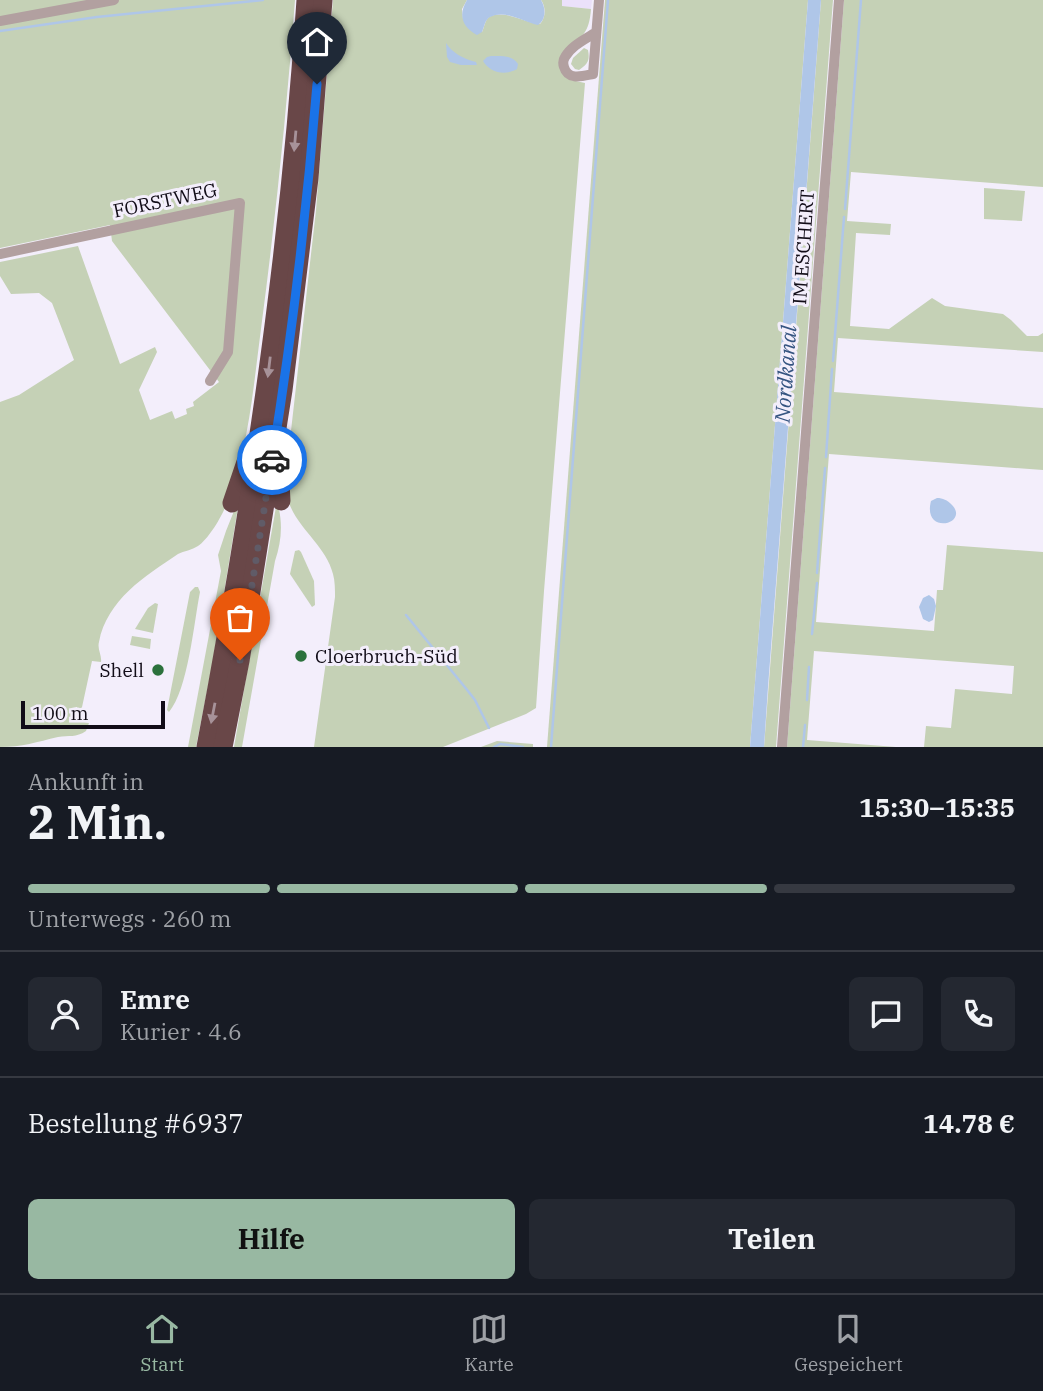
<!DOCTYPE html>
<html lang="de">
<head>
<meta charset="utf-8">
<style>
  body { margin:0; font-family:"IBM Plex Serif",serif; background:#242831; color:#f1f3f6; height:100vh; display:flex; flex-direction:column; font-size:26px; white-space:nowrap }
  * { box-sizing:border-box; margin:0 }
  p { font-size:23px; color:#9ea1a6 }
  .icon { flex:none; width:38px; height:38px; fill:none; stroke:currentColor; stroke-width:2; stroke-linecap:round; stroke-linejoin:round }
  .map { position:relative; height:747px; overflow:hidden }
  .side { display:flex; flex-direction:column; background:#171b24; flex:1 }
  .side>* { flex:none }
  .scale { position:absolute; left:21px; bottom:18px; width:144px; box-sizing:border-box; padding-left:7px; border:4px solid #110c17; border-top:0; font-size:19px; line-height:24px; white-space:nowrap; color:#110c17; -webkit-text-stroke:5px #f3eefb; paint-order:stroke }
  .pin { position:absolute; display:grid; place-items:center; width:60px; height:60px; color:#fff; margin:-72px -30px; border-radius:50% 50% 50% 0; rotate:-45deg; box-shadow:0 0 7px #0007 }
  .pin .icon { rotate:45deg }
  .courier { position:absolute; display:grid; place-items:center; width:70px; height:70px; margin:-35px; border:5px solid #1a73e8; border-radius:50%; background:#fff; color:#222; box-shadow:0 2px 9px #0007 }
  .head em { font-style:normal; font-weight:800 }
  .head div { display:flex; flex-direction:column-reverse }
  .head { display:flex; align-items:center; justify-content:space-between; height:119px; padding:0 28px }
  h1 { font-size:46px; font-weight:800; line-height:52px }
  .bar { display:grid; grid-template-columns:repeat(4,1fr); gap:10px 7px; align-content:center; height:84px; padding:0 28px }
  .bar i { height:9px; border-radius:5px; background:#363941 }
  .bar .selected { background:#98b8a2 }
  .bar p { grid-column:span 4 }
  .line { display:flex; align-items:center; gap:18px; padding:0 28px; border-top:2px solid #363941 }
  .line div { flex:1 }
  .round { display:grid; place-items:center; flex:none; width:74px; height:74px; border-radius:10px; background:#242831 }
  .primary-button { display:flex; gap:14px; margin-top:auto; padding:14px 28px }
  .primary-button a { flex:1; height:80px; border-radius:10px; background:#98b8a2; color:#111; font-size:28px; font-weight:800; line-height:80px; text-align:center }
  .primary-button a+a { background:#242831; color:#f1f3f6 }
  .tab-bar { display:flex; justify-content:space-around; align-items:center; height:98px; border-top:2px solid #363941; background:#171b24; font-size:19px; color:#9ea1a6 }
  .tab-bar a { display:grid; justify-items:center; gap:4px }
  .tab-bar .selected { color:#98b8a2 }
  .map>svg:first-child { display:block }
</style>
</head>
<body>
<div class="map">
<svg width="1043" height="747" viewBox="0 0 1043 747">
  <rect width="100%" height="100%" fill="#f3eefb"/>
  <path fill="#ebe1fa" d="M562 0H592L591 9 561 6Z"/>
  <g fill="#c5d1b6">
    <path d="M0 0H295C287 107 276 214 262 321 254 380 250 441 229 498 225 511 210 538 198 546 192 550 184 551 178 554 145 576 107 600 99 642 97 649 102 655 101 662L92 661 79 721 89 723 86 731C76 738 69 735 58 737 37 742 22 747 0 747V402L19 395 74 360 52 303 39 293 11 294 0 276V262L78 246 120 364 155 347 157 352 139 390 150 420 172 411 175 419 187 414 186 409 194 406 193 402 219 382 112 241 110 225 0 248Z"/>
    <path d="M333 0H467L462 9 463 19 482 32C484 28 485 20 489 17 504 9 526 23 540 24 546 17 546 7 541 0H562V6L591 9C589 34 583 35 565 51L571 80 585 83 544 591 536 708 526 714 443 747H314L335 597C335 590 335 581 333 574 326 546 299 530 289 503 286 494 286 484 286 475L316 210Z"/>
    <path d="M605 0H808L750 747H547Z"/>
    <path d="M821 0H833L776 747H764Z"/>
    <path d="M844 0H1043V187L851 172 847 221 891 224 890 235 856 233 850 326 889 329 932 298 945 306 1003 314 1011 320 1027 336H1038L1043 333V352L838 338 834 392 1043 408V470L829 454 816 622 934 631 937 590H943L947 545 1043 552V747H924L926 726 951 728 955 689 1012 694 1014 666 814 651 807 740 896 747H787Z"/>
    <path d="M584 48 588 50C590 60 588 64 579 70L575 69 571 64 573 58Z"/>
    <path d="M984 188 1025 191 1022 221 984 219Z"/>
    <path d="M277 501C283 522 282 540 275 561L242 747H234Z"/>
    <path d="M236 506 238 507 212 666 196 747H188L221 571 218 555 226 531Z"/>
    <path d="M299 550 301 552 314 581 315 605 312 607 290 574 295 551Z"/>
    <path d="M195 587H198L200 592C194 622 188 690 169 712L167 710 190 592Z"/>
    <path d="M155 603 158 604 153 633 135 629 148 608Z"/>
    <path d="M132 636 151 639 150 649 130 645Z"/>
    <path d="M497 741 533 744V747H481Z"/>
  </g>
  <g fill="#afc6e8">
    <path d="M467 0H541C546 8 546 20 538 25 524 22 505 9 490 17 485 19 484 28 482 32L477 35C462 27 458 15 467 0Z"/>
    <path d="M808 0H821L768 687 764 747H750Z"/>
    <path d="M446 43C452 53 464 59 476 62L477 65H461L450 62 447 57Z"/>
    <path d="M491 56C501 56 513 55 518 64L517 69C505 76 490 73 483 61L487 57Z"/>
    <path d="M937 498C943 498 947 500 952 505 970 524 922 536 931 501Z"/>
    <path d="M929 595 934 599 936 606 933 620 929 622 923 619 919 607 923 598Z"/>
  </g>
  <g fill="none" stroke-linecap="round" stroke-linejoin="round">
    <g stroke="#afc6e8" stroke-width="2.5">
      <path d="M0 31 97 17 263 0"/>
      <path d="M845 209 861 0"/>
      <path d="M833 361 844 217"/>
      <path d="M826 457 832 369"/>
      <path d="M817 573 825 468"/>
      <path d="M406 615 468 691 475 700 489 728"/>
      <path d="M812 634 817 583"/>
      <path d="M807 700 809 667"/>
      <path d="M494 747 500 744 523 747"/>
      <path d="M551 747 608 0"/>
      <path d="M803 747 805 725"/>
    </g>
    <g stroke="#b2a0a0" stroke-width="10">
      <path d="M0 21 114 0"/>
      <path d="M596 32C586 39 572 45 565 57 563 60 563 64 564 67 568 81 583 76 593 74L599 0"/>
      <path d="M0 254 240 203 228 352 210 381"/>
      <path d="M782 747 839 0"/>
    </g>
    <g stroke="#694748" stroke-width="19">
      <path d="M279 464 281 501"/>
      <path d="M232 503 246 462"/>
      <path d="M206 747C253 500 290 251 306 0"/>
      <path d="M223 747 240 661 283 390 309 178 323 0"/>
    </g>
  </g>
  <defs><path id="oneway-solid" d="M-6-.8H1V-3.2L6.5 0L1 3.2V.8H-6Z" transform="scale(1.75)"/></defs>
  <g fill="#a79299">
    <use href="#oneway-solid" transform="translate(295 141) rotate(95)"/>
    <use href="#oneway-solid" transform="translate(269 367) rotate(97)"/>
    <use href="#oneway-solid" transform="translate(213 713) rotate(101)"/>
  </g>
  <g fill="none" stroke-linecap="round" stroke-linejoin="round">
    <path stroke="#605b67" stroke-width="7" stroke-dasharray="0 12.6" d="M240 660 272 460"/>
    <path stroke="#1a73e8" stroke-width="9" d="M272 460C292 336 307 210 317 84"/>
  </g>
  <g fill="#2b713c" stroke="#f3eefb" stroke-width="2.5">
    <circle cx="301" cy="656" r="7"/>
    <circle cx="158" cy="670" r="7"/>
  </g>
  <g text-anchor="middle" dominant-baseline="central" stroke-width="6" stroke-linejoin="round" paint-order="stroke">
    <g font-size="19" fill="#110c17" stroke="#f3eefb">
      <text transform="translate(165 200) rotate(-12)">FORSTWEG</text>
      <text transform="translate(803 247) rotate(-86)">IM ESCHERT</text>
    </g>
    <g font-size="19" fill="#110c17" stroke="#f3eefb" text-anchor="start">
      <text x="315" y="656">Cloerbruch-Süd</text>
      <text x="144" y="670" text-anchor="end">Shell</text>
    </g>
    <g font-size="21" font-style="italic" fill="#355481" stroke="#f3eefb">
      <text transform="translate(785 374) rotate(-86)">Nordkanal</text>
    </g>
  </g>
</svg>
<div class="scale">100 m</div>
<div class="pin" style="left:240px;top:660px;background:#ea580c"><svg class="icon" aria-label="bag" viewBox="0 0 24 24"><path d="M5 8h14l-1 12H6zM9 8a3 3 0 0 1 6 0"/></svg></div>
<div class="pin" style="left:317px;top:84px;background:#1f2937"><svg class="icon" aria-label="home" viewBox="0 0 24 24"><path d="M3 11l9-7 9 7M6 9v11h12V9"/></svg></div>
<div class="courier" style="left:272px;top:460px"><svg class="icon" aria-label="car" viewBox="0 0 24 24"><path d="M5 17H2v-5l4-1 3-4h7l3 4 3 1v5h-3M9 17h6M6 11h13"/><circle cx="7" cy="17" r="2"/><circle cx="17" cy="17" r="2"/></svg></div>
</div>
<section class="side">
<div class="head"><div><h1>2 Min.</h1><p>Ankunft in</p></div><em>15:30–15:35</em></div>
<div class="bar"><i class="selected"></i><i class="selected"></i><i class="selected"></i><i></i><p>Unterwegs · 260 m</p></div>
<div class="line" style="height:126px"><a class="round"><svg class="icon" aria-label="person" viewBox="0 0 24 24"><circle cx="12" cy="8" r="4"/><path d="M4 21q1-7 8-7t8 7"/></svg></a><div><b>Emre</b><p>Kurier · 4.6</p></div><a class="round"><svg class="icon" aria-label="chat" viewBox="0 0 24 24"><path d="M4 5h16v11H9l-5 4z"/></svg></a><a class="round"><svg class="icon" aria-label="phone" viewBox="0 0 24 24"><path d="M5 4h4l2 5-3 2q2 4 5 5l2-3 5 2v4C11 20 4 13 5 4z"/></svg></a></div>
<div class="line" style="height:91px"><div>Bestellung #6937</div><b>14.78 €</b></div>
<div class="primary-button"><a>Hilfe</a><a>Teilen</a></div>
</section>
<nav class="tab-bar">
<a class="selected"><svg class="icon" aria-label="home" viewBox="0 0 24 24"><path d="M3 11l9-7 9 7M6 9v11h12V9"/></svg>Start</a>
<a><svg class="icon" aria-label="map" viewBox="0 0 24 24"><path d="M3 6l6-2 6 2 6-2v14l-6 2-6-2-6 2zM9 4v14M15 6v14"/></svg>Karte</a>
<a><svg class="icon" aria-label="saved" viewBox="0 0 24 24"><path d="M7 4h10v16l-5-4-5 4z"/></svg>Gespeichert</a>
</nav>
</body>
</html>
